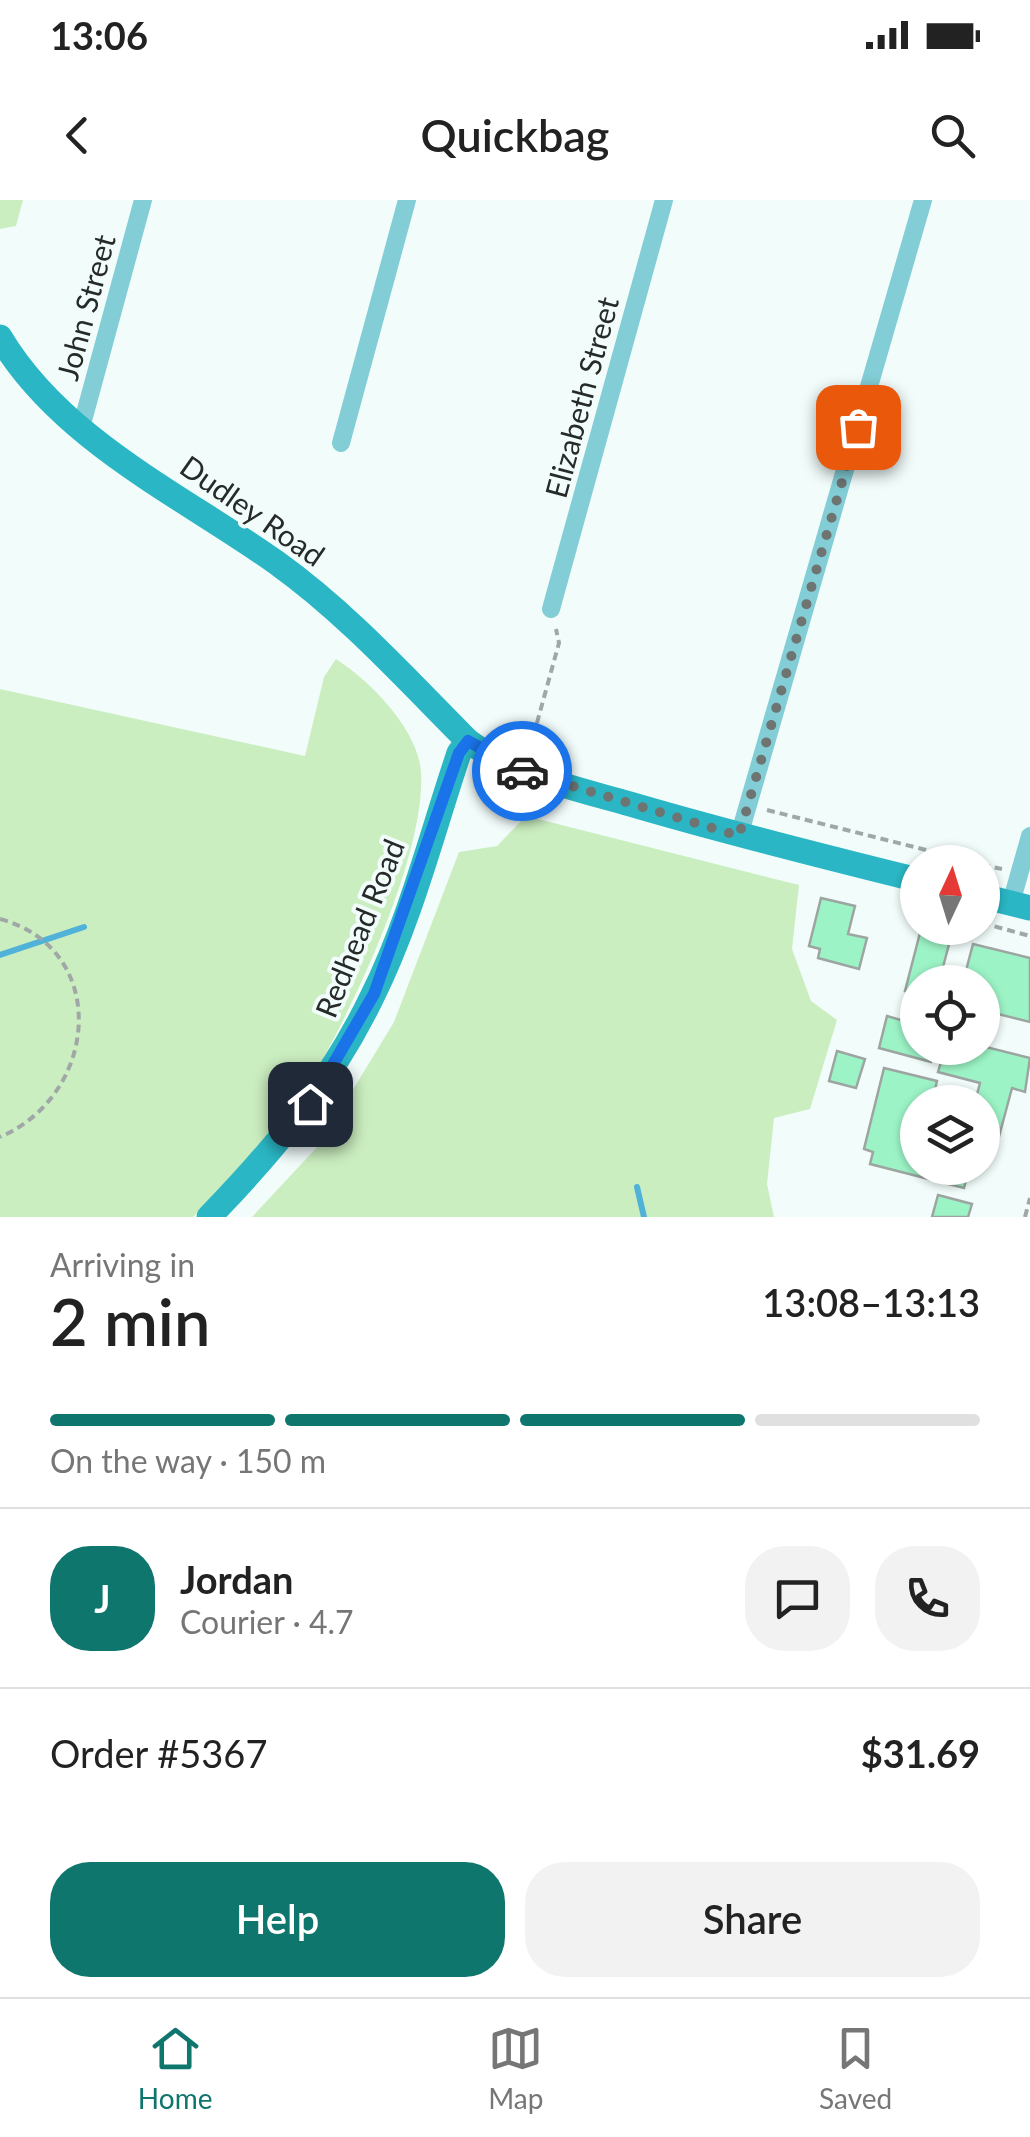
<!DOCTYPE html>
<html lang="en">
<head>
<meta charset="utf-8">
<style>
  body { margin:0; font-family:Lato,sans-serif; background:#f2f2f2; color:#222; height:100vh; display:flex; flex-direction:column; font-size:38px; white-space:nowrap }
  * { box-sizing:border-box; margin:0 }
  p { font-size:32px; color:#767676 }
  .icon { flex:none; width:55px; height:55px; fill:none; stroke:currentColor; stroke-width:2; stroke-linecap:round; stroke-linejoin:round }
  .map { position:relative; height:1017px; overflow:hidden }
  .sheet { display:flex; flex-direction:column; background:#fff; flex:1 }
  .sheet>* { flex:none }
  .needle { width:65px; rotate:4deg }
  .tools { position:absolute; left:900px; top:645px; display:grid; gap:20px }
  .tools a { display:grid; place-items:center; width:100px; height:100px; border-radius:50%; background:#fff; box-shadow:0 2px 8px #0004; font-size:50px }
  .pin { position:absolute; display:grid; place-items:center; width:85px; height:85px; color:#fff; margin:-42px; border-radius:20px; box-shadow:0 5px 15px #0006 }
  .courier { position:absolute; display:grid; place-items:center; width:100px; height:100px; margin:-50px; border:8px solid #1a73e8; border-radius:50%; background:#fff; color:#222; box-shadow:0 2px 12px #0007 }
  .head em { font-style:normal; font-weight:600 }
  .head div { display:flex; flex-direction:column-reverse }
  .head { display:flex; align-items:center; justify-content:space-between; height:170px; padding:0 50px }
  h1 { font-size:65px; font-weight:600; line-height:75px }
  .bar { display:grid; grid-template-columns:repeat(4,1fr); gap:15px 10px; align-content:center; height:120px; padding:0 50px }
  .bar i { height:12px; border-radius:8px; background:#e0e0e0 }
  .bar .current { background:#0f766e }
  .bar p { grid-column:span 4 }
  .line { display:flex; align-items:center; gap:25px; padding:0 50px; border-top:2px solid #e0e0e0 }
  .line div { flex:1 }
  .round { display:grid; place-items:center; flex:none; width:105px; height:105px; border-radius:40px; background:#f2f2f2 }
  .button { display:flex; gap:20px; margin-top:auto; padding:20px 50px }
  .button a { flex:1; height:115px; border-radius:40px; background:#0f766e; color:#fff; font-size:40px; font-weight:600; line-height:115px; text-align:center }
  .button a+a { background:#f2f2f2; color:#222 }
  .status { display:flex; justify-content:space-between; align-items:center; height:70px; padding:0 50px; background:#fff; direction:ltr }
  .status svg { height:28px; fill:currentColor }
  header { display:flex; justify-content:space-between; align-items:center; height:130px; padding:0 50px; background:#fff; font-size:45px; font-weight:600 }
  .dock { display:flex; justify-content:space-around; align-items:center; height:140px; border-top:2px solid #e0e0e0; background:#fff; font-size:28px; color:#767676 }
  .dock a { display:grid; justify-items:center; gap:5px }
  .dock .current { color:#0f766e }
  .map>svg:first-child { display:block }
</style>
</head>
<body>
<div class="status"><b>13:06</b><svg viewBox="0 0 49 12"><path d="M0 12V9h3v3zM5 12V6h3v6zM10 12V3h3v9zM15 12V0h3v12zM26 1h20v11H26zM47 4h2v5h-2z"/></svg></div>
<header><svg class="icon" aria-label="back" viewBox="0 0 24 24"><path d="M15 5l-7 7 7 7"/></svg>Quickbag<svg class="icon" aria-label="search" viewBox="0 0 24 24"><circle cx="10" cy="10" r="6"/><path d="M15 15l6 6"/></svg></header>
<div class="map">
<svg width="1030" height="1017" viewBox="0 0 1030 1017">
  <rect width="100%" height="100%" fill="#f2fdfb"/>
  <g fill="#cbeec0">
    <path d="M0 0H23L16 26 0 29Z"/>
    <path d="M336 459C370 481 418 529 421 572 427 667 325 875 265 948 244 973 216 995 193 1017H0V489L305 556 324 477Z"/>
    <path d="M526 616 799 685 792 749 811 801 837 820 810 909 774 918 767 984 774 1017H252L320 944 394 822 459 652 497 646Z"/>
  </g>
  <g fill="none" stroke-linecap="round" stroke-linejoin="round">
    <g stroke="#50b2d8" stroke-width="6">
      <path d="M0 755 84 727"/>
      <path d="M637 987 644 1017"/>
    </g>
  </g>
  <g fill="#9cf4c6" stroke="#9da5a1" stroke-width="2.5">
    <path d="M821 698 855 706 848 734 867 738 859 769 818 758 820 749 809 746Z"/>
    <path d="M921 729 951 737 939 782H918V794L905 791Z"/>
    <path d="M973 744 1030 758V822L982 810V782H963Z"/>
    <path d="M887 816 918 825V848H935L931 862 879 848Z"/>
    <path d="M982 846 1030 858 1025 892 1012 888 997 944 982 940V902H975L980 883 938 872 945 848Z"/>
    <path d="M837 851 865 859 856 888 829 881Z"/>
    <path d="M884 868 937 881 932 902H918V968H969L964 988 870 964 873 952 864 949Z"/>
    <path d="M938 995 972 1004 968 1017H932Z"/>
  </g>
  <g fill="none" stroke-linecap="round" stroke-linejoin="round">
    <g stroke="#a0a8a7" stroke-width="4" stroke-dasharray="8 5" stroke-linecap="butt">
      <path d="M530 548 559 443 556 429"/>
      <path d="M767 610 974 662"/>
      <path d="M982 665 1002 669"/>
      <path d="M0 719C111 749 99 895 0 937"/>
      <path d="M982 723 1030 736"/>
      <path d="M1025 1017 1030 998"/>
    </g>
    <g stroke="#83ced6" stroke-width="18">
      <path d="M81 228 143 0"/>
      <path d="M341 243 407 0"/>
      <path d="M551 409 664 0"/>
      <path d="M739 636 923 0"/>
      <path d="M1011 703 1030 636"/>
    </g>
    <g stroke="#2ab6c4" stroke-width="25">
      <path d="M0 137C61 240 183 296 277 363 348 414 407 480 468 541 516 576 574 588 630 604 725 632 821 656 918 680"/>
      <path d="M982 696 1030 708"/>
      <path d="M209 1017C274 950 331 882 372 797 410 721 432 633 459 553L468 541"/>
    </g>
  </g>
  <g fill="none" stroke-linecap="round" stroke-linejoin="round">
    <path stroke="#6d7472" stroke-width="10" stroke-dasharray="0 18" d="M522 571 739 636 858 227"/>
    <path stroke="#1a73e8" stroke-width="12" d="M310 904 374 794 459 553 468 541 522 571"/>
  </g>
  <g text-anchor="middle" dominant-baseline="central" stroke-width="8" stroke-linejoin="round" paint-order="stroke">
    <g font-size="30" fill="#262a29" stroke="#f2fdfb">
      <text transform="translate(85 107) rotate(-75)">John Street</text>
      <text transform="translate(581 197) rotate(-75)">Elizabeth Street</text>
      <text transform="translate(253 310) rotate(35)">Dudley Road</text>
      <text transform="translate(359 728) rotate(-68)">Redhead Road</text>
    </g>
  </g>
</svg>
<div class="tools">
<a><svg class="needle" viewBox="-14 -14 28 28"><path d="M0-13l5 13h-10z" fill="#e53935"/><path d="M0 13l5-13h-10z" fill="#767676"/></svg></a>
<a><svg class="icon" aria-label="locate" viewBox="0 0 24 24"><circle cx="12" cy="12" r="6"/><path d="M12 2v4M12 18v4M2 12h4M18 12h4"/></svg></a>
<a><svg class="icon" aria-label="layers" viewBox="0 0 24 24"><path d="M12 4l9 5-9 5-9-5zM3 14l9 5 9-5"/></svg></a>
</div>
<div class="pin" style="left:858px;top:227px;background:#ea580c"><svg class="icon" aria-label="bag" viewBox="0 0 24 24"><path d="M5 8h14l-1 12H6zM9 8a3 3 0 0 1 6 0"/></svg></div>
<div class="pin" style="left:310px;top:904px;background:#1f2937"><svg class="icon" aria-label="home" viewBox="0 0 24 24"><path d="M3 11l9-7 9 7M6 9v11h12V9"/></svg></div>
<div class="courier" style="left:522px;top:571px"><svg class="icon" aria-label="car" viewBox="0 0 24 24"><path d="M5 17H2v-5l4-1 3-4h7l3 4 3 1v5h-3M9 17h6M6 11h13"/><circle cx="7" cy="17" r="2"/><circle cx="17" cy="17" r="2"/></svg></div>
</div>
<section class="sheet">
<div class="head"><div><h1>2 min</h1><p>Arriving in</p></div><em>13:08–13:13</em></div>
<div class="bar"><i class="current"></i><i class="current"></i><i class="current"></i><i></i><p>On the way · 150 m</p></div>
<div class="line" style="height:180px"><b class="round" style="background:#0f766e;color:#fff">J</b><div><b>Jordan</b><p>Courier · 4.7</p></div><a class="round"><svg class="icon" aria-label="chat" viewBox="0 0 24 24"><path d="M4 5h16v11H9l-5 4z"/></svg></a><a class="round"><svg class="icon" aria-label="phone" viewBox="0 0 24 24"><path d="M5 4h4l2 5-3 2q2 4 5 5l2-3 5 2v4C11 20 4 13 5 4z"/></svg></a></div>
<div class="line" style="height:130px"><div>Order #5367</div><b>$31.69</b></div>
<div class="button"><a>Help</a><a>Share</a></div>
</section>
<nav class="dock">
<a class="current"><svg class="icon" aria-label="home" viewBox="0 0 24 24"><path d="M3 11l9-7 9 7M6 9v11h12V9"/></svg>Home</a>
<a><svg class="icon" aria-label="map" viewBox="0 0 24 24"><path d="M3 6l6-2 6 2 6-2v14l-6 2-6-2-6 2zM9 4v14M15 6v14"/></svg>Map</a>
<a><svg class="icon" aria-label="saved" viewBox="0 0 24 24"><path d="M7 4h10v16l-5-4-5 4z"/></svg>Saved</a>
</nav>
</body>
</html>
